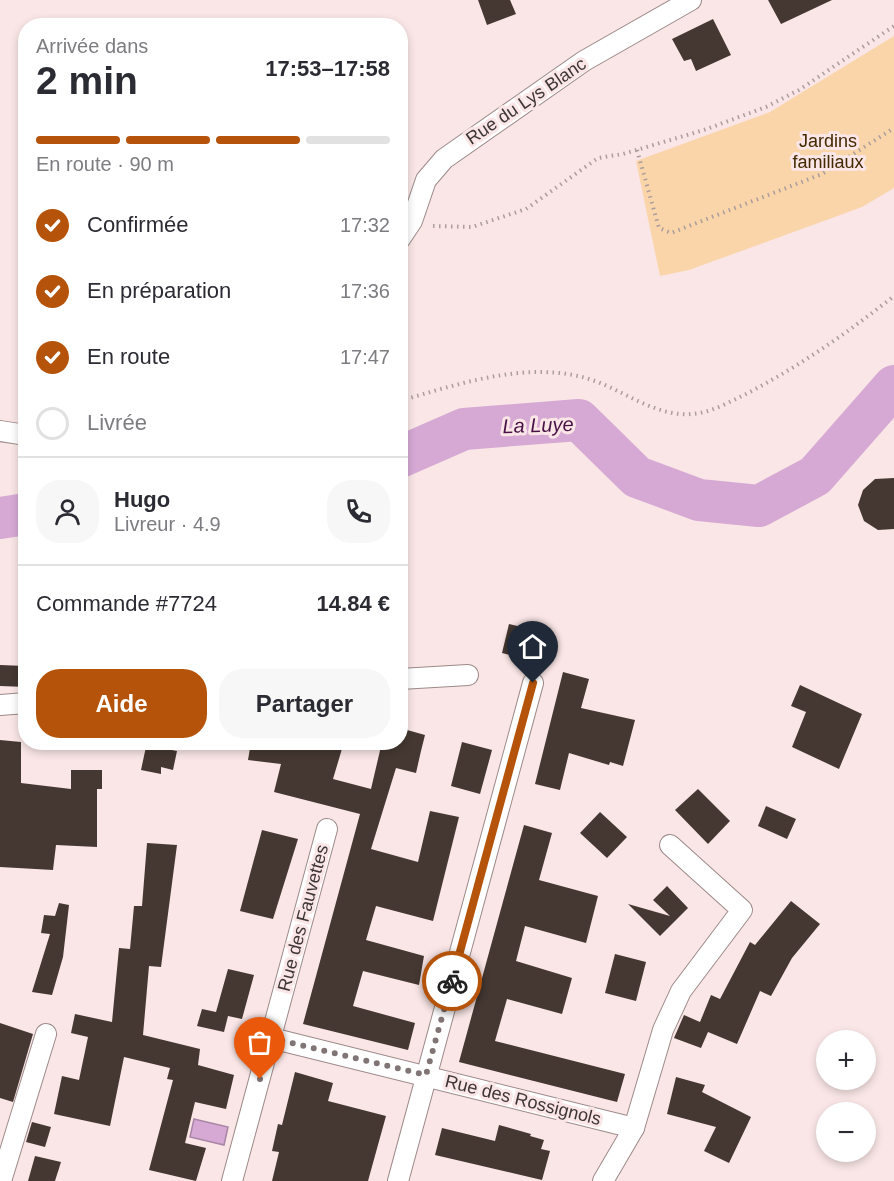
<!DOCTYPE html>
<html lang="fr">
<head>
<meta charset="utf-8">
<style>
  body { margin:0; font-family:Helvetica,sans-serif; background:#f7f7f7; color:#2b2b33; height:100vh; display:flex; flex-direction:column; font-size:22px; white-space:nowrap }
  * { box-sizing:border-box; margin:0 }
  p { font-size:20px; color:#7c7c81 }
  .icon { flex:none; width:33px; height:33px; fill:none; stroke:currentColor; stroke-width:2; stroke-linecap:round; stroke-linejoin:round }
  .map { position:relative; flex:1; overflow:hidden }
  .sheet { position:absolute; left:18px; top:18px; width:390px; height:732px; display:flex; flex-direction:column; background:#fff; border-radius:24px; box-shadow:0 3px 9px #0003 }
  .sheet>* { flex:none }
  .tools { position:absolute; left:816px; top:1030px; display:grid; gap:12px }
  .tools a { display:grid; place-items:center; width:60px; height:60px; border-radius:50%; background:#fff; box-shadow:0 3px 9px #0003; font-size:30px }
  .pin { position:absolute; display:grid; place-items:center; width:51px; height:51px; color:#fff; margin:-62px -26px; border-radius:50% 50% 50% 0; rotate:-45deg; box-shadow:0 0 6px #0007 }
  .pin .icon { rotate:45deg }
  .courier { position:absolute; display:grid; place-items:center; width:60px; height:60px; margin:-30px; border:4px solid #b45309; border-radius:50%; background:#fff; color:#222; box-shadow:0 2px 8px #0007 }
  .overview em { font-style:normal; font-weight:700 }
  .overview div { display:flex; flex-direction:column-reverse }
  .overview { display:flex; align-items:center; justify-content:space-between; height:102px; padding:0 18px }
  h1 { font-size:39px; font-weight:700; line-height:45px }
  .bar { display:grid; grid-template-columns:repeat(4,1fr); gap:9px 6px; align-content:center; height:72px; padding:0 18px }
  .bar i { height:8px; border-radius:4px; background:#e1e1e2 }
  .bar .on { background:#b45309 }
  .bar p { grid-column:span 4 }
  .line { display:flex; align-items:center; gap:15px; padding:0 18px; border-top:2px solid #e1e1e2 }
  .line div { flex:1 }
  .round { display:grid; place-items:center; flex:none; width:63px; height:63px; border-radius:24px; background:#f7f7f7 }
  ol { padding:0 18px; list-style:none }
  li { display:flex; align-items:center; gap:18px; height:66px }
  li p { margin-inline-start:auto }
  li .icon { padding:6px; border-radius:50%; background:#b45309; color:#fff; stroke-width:4 }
  li:last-child { color:#7c7c81 }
  li i { width:33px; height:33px; border:3px solid #e1e1e2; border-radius:50% }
  .cta { display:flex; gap:12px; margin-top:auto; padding:12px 18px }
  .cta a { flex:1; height:69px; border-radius:24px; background:#b45309; color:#fff; font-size:24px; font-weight:700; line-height:69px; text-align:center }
  .cta a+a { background:#f7f7f7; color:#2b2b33 }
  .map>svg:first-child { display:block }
</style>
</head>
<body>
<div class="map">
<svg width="894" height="1181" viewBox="0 0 894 1181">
  <rect width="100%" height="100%" fill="#fae6e6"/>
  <path fill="#fad5a9" d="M894 36V188L862 207 689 270 660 276 636 161 770 112Z"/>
  <path fill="#d6a9d4" stroke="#a886a5" stroke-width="1.5" d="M194 1119 228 1127 224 1145 190 1137Z"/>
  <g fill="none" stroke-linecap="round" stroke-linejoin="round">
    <g stroke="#d6a9d4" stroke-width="42">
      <path d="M400 457 464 429 579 420 637 477 699 500 759 506 815 476 894 386"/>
      <path d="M0 518 26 514"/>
    </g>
  </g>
  <g fill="#453832">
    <path d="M478 0H510L516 14 487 25Z"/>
    <path d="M768 0H832L781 24Z"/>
    <path d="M713 19 731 55 696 71 691 59 684 61 672 39Z"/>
    <path d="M894 478V529L878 530 864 521 858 505 863 490 875 479Z"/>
    <path d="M509 624 547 633 540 662 502 653Z"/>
    <path d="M0 665 26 666V687L0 686Z"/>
    <path d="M563 672 589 679 581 708 635 720 623 766 610 762 609 765 569 753 560 790 535 784Z"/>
    <path d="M800 685 862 714 839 769 792 747 806 712 791 706Z"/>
    <path d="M400 728 425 735 421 751 416 773 396 768 371 849 418 862 430 811 459 817 433 921 376 906 366 940 424 956 419 985 363 971 353 1006 415 1023 408 1050 303 1024 360 814 274 792 281 764 248 760 251 742H344L333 779 371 789 382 742H400Z"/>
    <path d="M0 740 21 742V783L71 789V770H102V789H97V847L56 845 53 870 0 867Z"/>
    <path d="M147 742H162V748L177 751 173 770 161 767V774L141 770Z"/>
    <path d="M462 742 492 750 480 794 451 786Z"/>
    <path d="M698 789 730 821 708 844 675 810Z"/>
    <path d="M766 806 796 819 787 839 758 826Z"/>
    <path d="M600 812 627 837 607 858 580 833Z"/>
    <path d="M524 825 552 833 539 880 598 896 586 943 525 926 516 961 572 978 562 1014 507 999 495 1041 625 1074 617 1102 459 1062Z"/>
    <path d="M262 830 298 839 273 919 240 911Z"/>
    <path d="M147 843 177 845 161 967 149 966 143 1035 200 1049 198 1065 234 1075 226 1109 195 1102 185 1143 206 1148 196 1181 149 1170 173 1080 167 1079 170 1068 124 1057 110 1126 54 1114 62 1076 79 1080 88 1037 71 1033 75 1014 112 1022 119 948 130 949 134 906H142Z"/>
    <path d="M667 886 688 908 660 936 628 904 670 916 653 900Z"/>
    <path d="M791 901 820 924 792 958 771 996 760 991 737 1044 708 1032 701 1048 674 1038 684 1015 700 1022 711 995 720 999 750 942 755 945Z"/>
    <path d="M59 903 69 905 63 957 52 995 32 992 50 934 41 933 44 915 55 916Z"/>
    <path d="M615 954 646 962 636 1001 605 993Z"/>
    <path d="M228 969 254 975 242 1019 228 1016 224 1032 197 1026 202 1009 216 1012Z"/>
    <path d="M0 1023 33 1034 13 1102 0 1098Z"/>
    <path d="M295 1072 333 1083 328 1101 386 1116 368 1181H272L279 1152 272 1151 278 1124 282 1125Z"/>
    <path d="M676 1077 705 1085 702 1092 751 1117 729 1163 704 1151 716 1127 667 1114Z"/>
    <path d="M32 1122 51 1127 45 1147 26 1142Z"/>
    <path d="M499 1125 531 1134 530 1136 544 1140 541 1149 550 1151 542 1180 435 1155 442 1128 495 1141Z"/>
    <path d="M35 1156 61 1162 55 1181H28Z"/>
  </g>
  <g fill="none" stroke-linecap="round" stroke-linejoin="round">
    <g stroke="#9c8a89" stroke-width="22">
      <g id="minor">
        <path d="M400 239 412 221 426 180 444 159 584 61 691 0"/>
        <path d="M0 431 26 435"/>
        <path d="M400 679 468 675"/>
        <path d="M0 705 26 703"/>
        <path d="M271 1038 634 1128"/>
        <path d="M1 1181 46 1034"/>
        <path d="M232 1181 327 829"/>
        <path d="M398 1181 533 683"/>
        <path d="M603 1181 634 1128 663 1030 681 991 742 910 670 845"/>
      </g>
    </g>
    <g stroke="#ac9d9d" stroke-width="4" stroke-dasharray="1.5 4.5" stroke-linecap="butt">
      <path d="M637 150 659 228 671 233 822 174 894 128"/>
      <path d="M433 226 472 227 526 209 598 158 623 154 704 130 766 107 799 90 894 26"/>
      <path d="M400 401C458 384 528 360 589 379 622 389 655 417 691 414 711 413 729 402 746 394 800 366 847 333 894 296"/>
    </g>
    <use href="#minor" stroke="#fff" stroke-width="20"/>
  </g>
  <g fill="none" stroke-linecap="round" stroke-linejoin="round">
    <path stroke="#807474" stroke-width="6" stroke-dasharray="0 10.8" d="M260 1079 271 1038 426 1075 452 981"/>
    <path stroke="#b45309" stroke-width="8" d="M452 981 533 683"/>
  </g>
  <g text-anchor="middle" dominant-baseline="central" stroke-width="6" stroke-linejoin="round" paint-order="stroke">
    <g font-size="18" fill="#3e3636" stroke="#fae6e6">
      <text transform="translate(526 101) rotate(-34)">Rue du Lys Blanc</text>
      <text transform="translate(303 918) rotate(-75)">Rue des Fauvettes</text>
      <text transform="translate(523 1100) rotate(14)">Rue des Rossignols</text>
    </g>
    <g font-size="18" fill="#432800" stroke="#fae6e6">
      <text x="828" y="141">Jardins<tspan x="828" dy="21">familiaux</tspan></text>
    </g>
    <g font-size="20" font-style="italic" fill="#481248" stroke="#fae6e6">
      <text transform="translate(538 425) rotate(-2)">La Luye</text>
    </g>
  </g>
</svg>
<div class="tools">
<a>+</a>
<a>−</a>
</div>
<div class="pin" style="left:260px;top:1079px;background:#ea580c"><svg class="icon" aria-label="bag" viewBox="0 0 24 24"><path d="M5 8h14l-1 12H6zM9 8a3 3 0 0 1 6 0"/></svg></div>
<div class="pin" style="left:533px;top:683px;background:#1f2937"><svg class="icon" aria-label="home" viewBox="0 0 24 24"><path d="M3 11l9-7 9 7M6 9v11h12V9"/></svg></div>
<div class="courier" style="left:452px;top:981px"><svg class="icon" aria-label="bike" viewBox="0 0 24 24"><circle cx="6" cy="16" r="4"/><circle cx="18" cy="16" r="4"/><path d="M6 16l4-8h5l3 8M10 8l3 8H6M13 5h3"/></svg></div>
<section class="sheet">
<div class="overview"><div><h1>2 min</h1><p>Arrivée dans</p></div><em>17:53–17:58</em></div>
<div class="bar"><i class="on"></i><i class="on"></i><i class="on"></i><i></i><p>En route · 90 m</p></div>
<ol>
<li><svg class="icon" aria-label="check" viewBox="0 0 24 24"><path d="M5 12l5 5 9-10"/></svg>Confirmée<p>17:32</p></li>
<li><svg class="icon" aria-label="check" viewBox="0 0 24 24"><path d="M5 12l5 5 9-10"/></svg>En préparation<p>17:36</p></li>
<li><svg class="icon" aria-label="check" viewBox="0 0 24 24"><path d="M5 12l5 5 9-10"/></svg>En route<p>17:47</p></li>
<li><i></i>Livrée</li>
</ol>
<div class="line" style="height:108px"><a class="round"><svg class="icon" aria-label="person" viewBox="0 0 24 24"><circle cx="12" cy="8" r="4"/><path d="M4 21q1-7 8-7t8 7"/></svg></a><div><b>Hugo</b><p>Livreur · 4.9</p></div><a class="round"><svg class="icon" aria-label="phone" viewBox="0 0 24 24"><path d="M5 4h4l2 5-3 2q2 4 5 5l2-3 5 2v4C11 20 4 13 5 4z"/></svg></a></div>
<div class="line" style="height:78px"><div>Commande #7724</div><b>14.84 €</b></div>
<div class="cta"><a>Aide</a><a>Partager</a></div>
</section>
</div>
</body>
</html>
